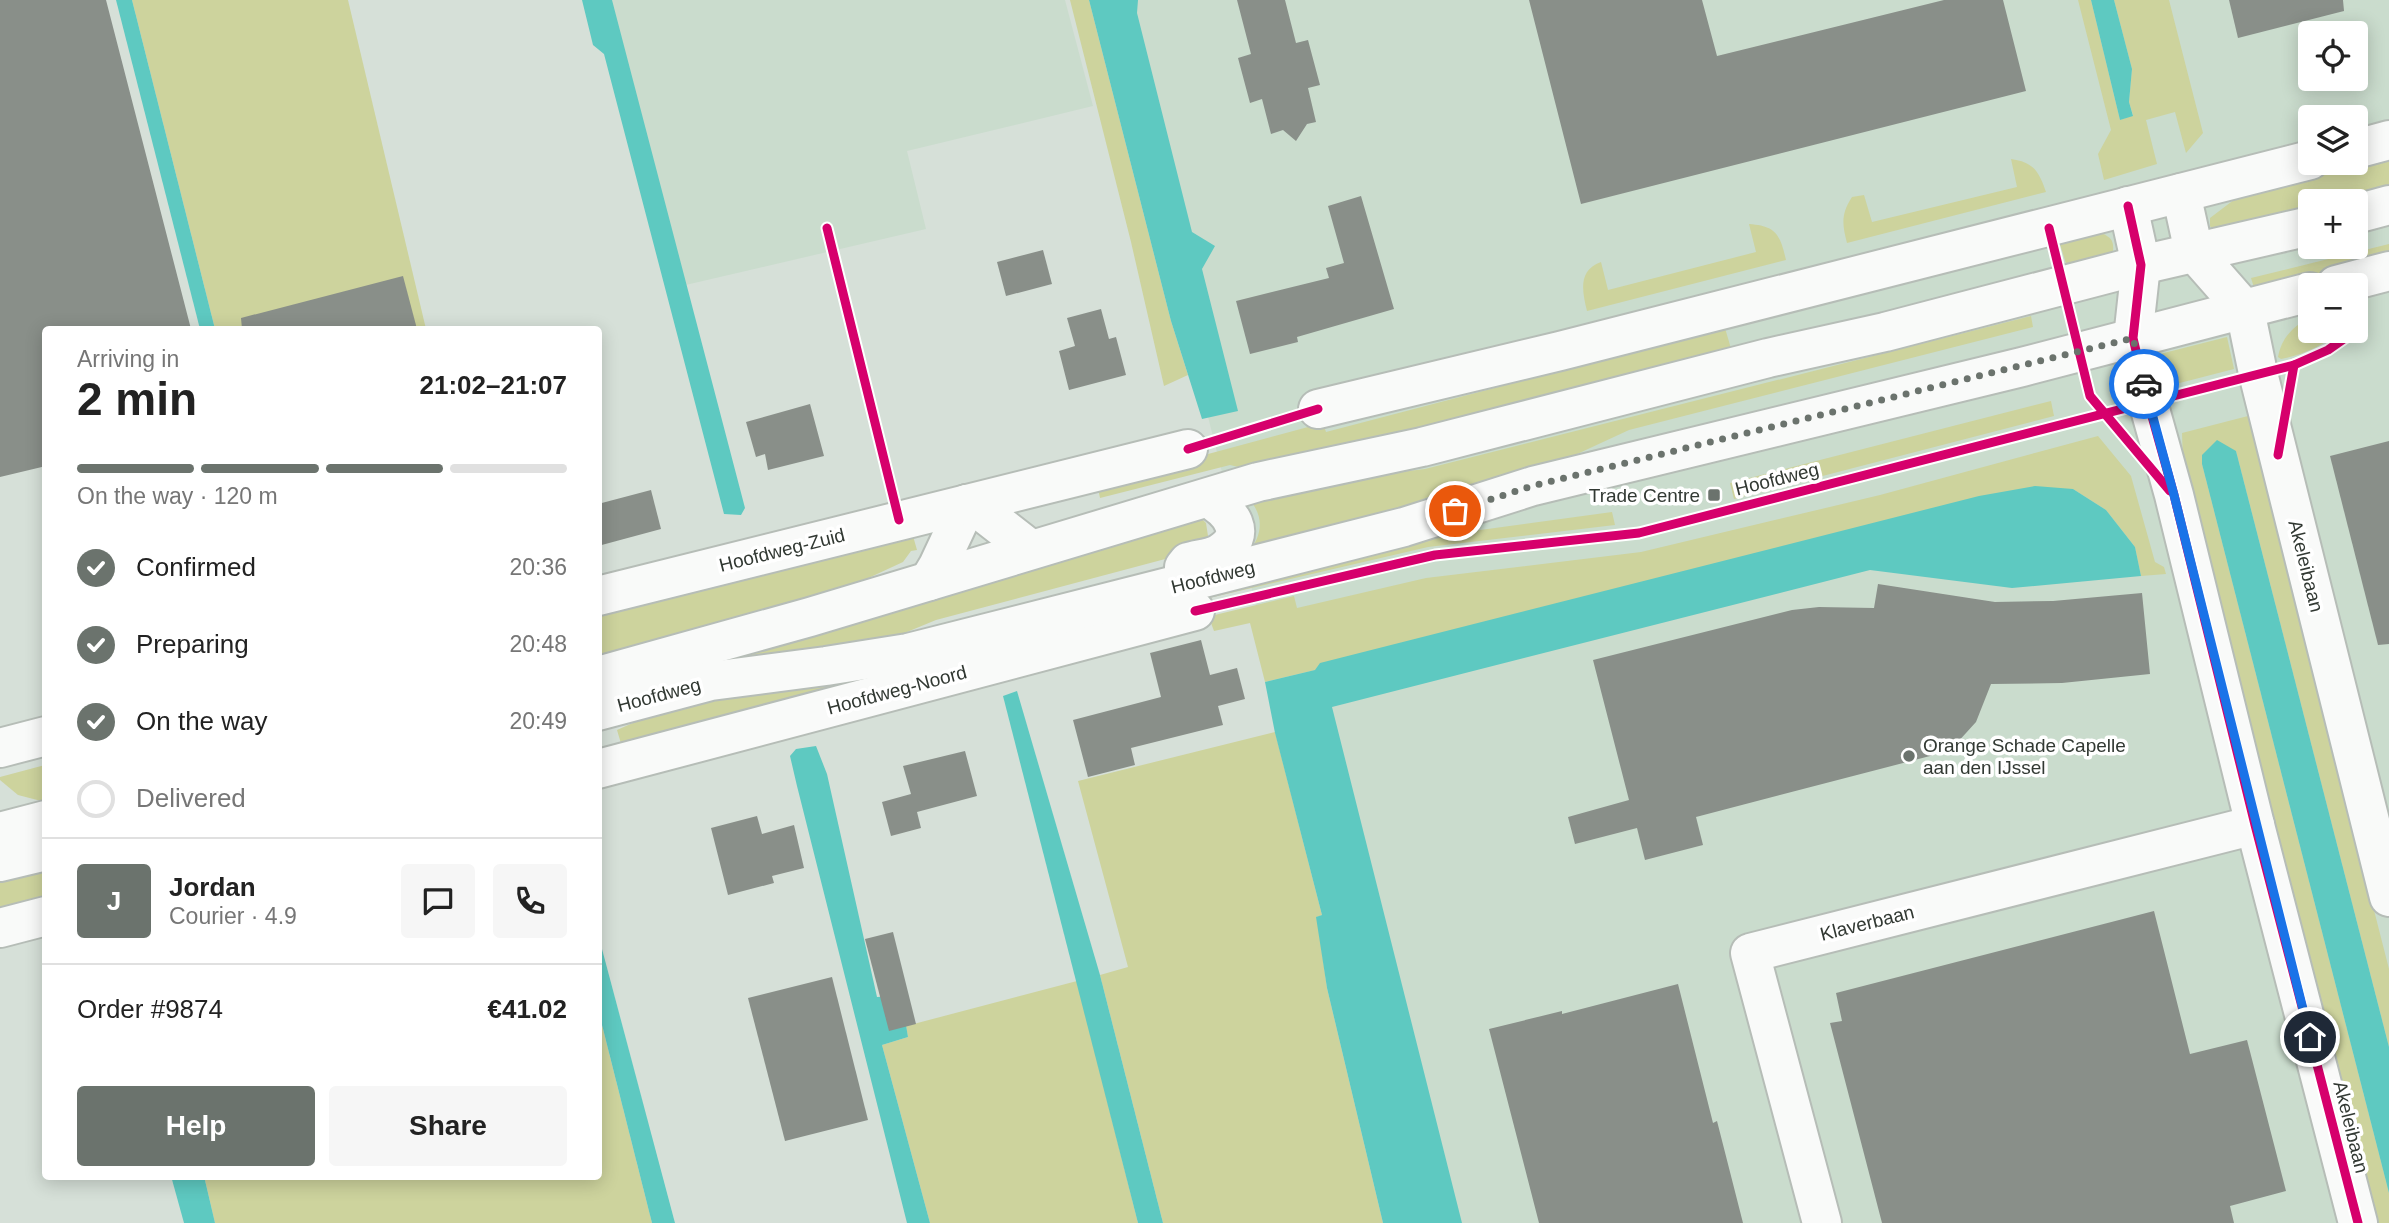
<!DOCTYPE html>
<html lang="en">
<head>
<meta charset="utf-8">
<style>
  body { margin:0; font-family:Helvetica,sans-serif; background:#f6f6f6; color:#222; height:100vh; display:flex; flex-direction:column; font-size:26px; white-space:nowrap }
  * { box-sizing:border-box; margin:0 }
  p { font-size:23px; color:#767676 }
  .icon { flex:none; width:38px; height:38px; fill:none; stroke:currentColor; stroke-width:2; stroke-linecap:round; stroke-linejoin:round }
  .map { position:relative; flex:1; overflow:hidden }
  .details { position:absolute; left:42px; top:326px; width:560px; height:854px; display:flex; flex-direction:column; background:#fff; border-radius:7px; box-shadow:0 4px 18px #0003 }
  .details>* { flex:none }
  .fabs { position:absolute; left:2298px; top:21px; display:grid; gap:14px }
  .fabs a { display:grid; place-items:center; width:70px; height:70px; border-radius:7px; background:#fff; box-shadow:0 4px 18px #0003; font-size:35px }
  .pin { position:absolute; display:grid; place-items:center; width:60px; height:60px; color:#fff; margin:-30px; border:4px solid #fff; border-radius:50%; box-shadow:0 2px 7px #0007 }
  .courier { position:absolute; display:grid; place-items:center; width:70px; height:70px; margin:-35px; border:5px solid #1a73e8; border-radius:50%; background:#fff; color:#222; box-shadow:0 2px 9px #0007 }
  .summary em { font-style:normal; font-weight:700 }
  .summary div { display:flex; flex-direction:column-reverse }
  .summary { display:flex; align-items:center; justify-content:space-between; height:119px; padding:0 35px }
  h1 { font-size:46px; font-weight:700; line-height:52px }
  .bar { display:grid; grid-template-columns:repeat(4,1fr); gap:10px 7px; align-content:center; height:84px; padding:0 35px }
  .bar i { height:9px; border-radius:5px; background:#e0e0e0 }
  .bar .active { background:#6b736d }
  .bar p { grid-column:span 4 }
  .line { display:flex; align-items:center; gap:18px; padding:0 35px; border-top:2px solid #e0e0e0 }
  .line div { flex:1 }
  .round { display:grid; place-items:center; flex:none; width:74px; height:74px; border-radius:7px; background:#f6f6f6 }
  ol { padding:0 35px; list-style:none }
  li { display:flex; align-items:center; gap:21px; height:77px }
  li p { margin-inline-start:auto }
  li .icon { padding:7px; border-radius:50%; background:#6b736d; color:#fff; stroke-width:4 }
  li:last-child { color:#767676 }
  li i { width:38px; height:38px; border:4px solid #e0e0e0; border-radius:50% }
  .button { display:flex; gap:14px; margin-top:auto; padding:14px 35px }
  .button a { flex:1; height:80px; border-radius:7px; background:#6b736d; color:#fff; font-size:28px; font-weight:700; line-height:80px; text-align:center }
  .button a+a { background:#f6f6f6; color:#222 }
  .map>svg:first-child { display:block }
</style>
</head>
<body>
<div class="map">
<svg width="2389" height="1223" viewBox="0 0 2389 1223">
  <rect width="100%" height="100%" fill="#d6e0d8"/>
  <g fill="#cadccd" fill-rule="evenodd">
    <path d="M601 0H1065L1093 106 907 151 926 229 677 287Z"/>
    <path d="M1102 0H2389V1223H1413ZM2310 33H2356V79H2310ZM2310 117H2356V163H2310ZM2310 201H2356V247H2310ZM2310 285H2356V331H2310Z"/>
  </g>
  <g fill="#cdd39d">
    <path d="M132 0H348L426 329H215Z"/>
    <path d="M1070 0H1089L1171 321 1188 375 1164 386 1131 242Z"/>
    <path d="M2078 0H2091L2120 120 2133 115 2129 102 2132 69 2114 0H2169L2203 133 2186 153 2175 112 2146 120 2157 164 2104 180 2098 154 2111 130Z"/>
    <path d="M2389 158V185L2328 201H2310V206L2224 228 2213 230 2210 226V218L2235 199 2251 194Z"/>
    <path d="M2011 159C2033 162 2039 171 2046 192L1847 243C1842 224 1841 214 1852 197L1864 195 1872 222 2017 187Z"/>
    <path d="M1749 224C1776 226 1780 234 1786 260L1587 311C1582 291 1578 270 1601 262L1608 290 1756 252Z"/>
    <path d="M2101 233C2111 237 2114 241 2113 251L2105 258 2067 267 2060 244Z"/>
    <path d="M2389 244V255L2255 291 2251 278Z"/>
    <path d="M2031 316 2033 327 1629 430 1547 468 1428 497 1347 534 1248 553C1262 536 1265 517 1249 499L1285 486 1425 469Z"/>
    <path d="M2310 316V331H2341C2324 345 2303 355 2281 359L2278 357C2282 336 2293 328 2310 316Z"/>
    <path d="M1725 328 1732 352 1255 471 1230 465 1100 498 1097 484 1323 423 1326 432Z"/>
    <path d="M2227 337 2234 369 2168 386 2160 354Z"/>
    <path d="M2051 401 2054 416 1734 499 1730 483Z"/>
    <path d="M2248 416 2389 969V1047L2236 451 2202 464 2389 1193V1223H2374L2184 492 2182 433Z"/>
    <path d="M2098 436 2131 476 2155 562 2164 567 2166 574 2141 576 2135 547 2106 510 2073 489 1265 682 1250 623 1214 631 1211 623 1198 626V619L1294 596 1297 608 1426 578 1641 552 1880 495Z"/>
    <path d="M1612 512 1615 525 1428 547 1192 602 622 747 617 730 689 698 1429 537Z"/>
    <path d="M1200 517 1206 523 1208 536 1199 550 936 620 873 646 599 687Z"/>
    <path d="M913 536 917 550 911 551 903 562 862 581 599 665V613Z"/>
    <path d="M1275 732 1322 915 1317 917 1327 988 1383 1223H1163L1100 975 1128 967 1078 781Z"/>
    <path d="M45 765V802L18 795 0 780V777Z"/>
    <path d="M45 864V903L0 915V876Z"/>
    <path d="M1077 981 1138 1223H930L882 1045 908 1037 906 1026Z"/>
    <path d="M599 1013 652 1223H215L204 1176H598Z"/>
  </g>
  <g fill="#5ec9c1">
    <path d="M116 0H132L215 329H200Z"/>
    <path d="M582 0H612L745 508 741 515 724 514 604 54 593 45Z"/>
    <path d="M1089 0H1138L1137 13 1192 232 1215 246 1202 269 1238 411 1202 419 1171 321Z"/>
    <path d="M2091 0H2114L2132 69 2129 102 2133 116 2120 120Z"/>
    <path d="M2217 440 2236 451 2389 1047V1193L2202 464V455Z"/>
    <path d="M2035 486 2073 489 2106 510 2135 547 2141 576 2012 588 1870 570 1332 707 1462 1223H1383L1327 988 1316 917 1322 915 1275 733 1265 682 1315 670 1320 663 1979 496Z"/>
    <path d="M1017 691 1100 975 1163 1223H1138L1003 696Z"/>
    <path d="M816 746 827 774 877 997 908 995 904 1013 908 1037 882 1045 930 1223H907L797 786 790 756 796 749Z"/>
    <path d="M598 934 675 1223H652L599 1013Z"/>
    <path d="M171 1176H204L215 1223H184Z"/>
  </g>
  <g fill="#898f89">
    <path d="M0 0H106L191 329H46V466L0 477Z"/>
    <path d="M1237 0H1285L1296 43 1308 40 1320 85 1308 88 1316 122 1307 124 1296 141 1283 130 1271 134 1262 99 1250 103 1238 58 1251 54Z"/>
    <path d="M1529 0H1702L1717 56 1944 0H2003L2026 91 1581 204Z"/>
    <path d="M2229 0H2343L2344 11 2238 38Z"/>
    <path d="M1361 196 1394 309 1297 337 1298 342 1250 354 1236 301 1329 278 1326 268 1344 263 1328 206Z"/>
    <path d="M1043 250 1052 284 1006 296 997 262Z"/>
    <path d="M403 276 417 329H242L241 318Z"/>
    <path d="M1101 309 1109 339 1116 337 1126 375 1069 390 1059 351 1075 346 1067 318Z"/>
    <path d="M810 404 824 456 768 470 765 454 756 457 746 422Z"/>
    <path d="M2389 441V644L2378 645 2330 456Z"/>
    <path d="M651 490 661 529 598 546V504Z"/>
    <path d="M1878 584 1995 602 2053 601 2142 593 2150 674 2062 683 1991 684 1976 722 1956 744 1930 756 1696 817 1703 845 1645 860 1637 828 1575 844 1568 817 1629 800 1593 660 1792 610 1819 607 1874 608Z"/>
    <path d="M1201 640 1210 675 1237 668 1245 699 1218 706 1223 725 1131 748 1135 765 1088 777 1073 720 1161 697 1150 653Z"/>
    <path d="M965 751 977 796 917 812 921 828 891 836 882 802 911 794 903 766Z"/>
    <path d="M757 816 762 834 794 825 804 868 772 876 774 883 728 895 711 828Z"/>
    <path d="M2154 911 2190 1054 2247 1040 2286 1191 2230 1206 2234 1223H1882L1830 1023 1842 1021 1836 993Z"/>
    <path d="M893 932 916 1024 889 1031 865 939Z"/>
    <path d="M832 977 868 1120 785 1141 748 998Z"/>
    <path d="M1678 984 1713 1123 1717 1121 1743 1223H1539L1489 1029 1562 1011V1014Z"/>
  </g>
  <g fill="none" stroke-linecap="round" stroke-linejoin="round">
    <g stroke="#b6bdb7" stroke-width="42">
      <g id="minor">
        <path d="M2356 149 2389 140"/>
        <path d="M2181 193 2194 252 2245 310 2258 373 2389 897"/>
        <path d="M2128 206 2141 265 2133 338 2148 402 2174 495 2255 825 2358 1223"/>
        <path d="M1318 409 1560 351 2310 160"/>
        <path d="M967 504 985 514 1030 549"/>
        <path d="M929 581 938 566 967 504"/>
        <path d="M598 596 1188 449"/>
        <path d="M0 748 46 736"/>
        <path d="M598 769 1195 611"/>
        <path d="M0 928 46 916"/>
        <path d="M1822 1223 1750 953 2255 825"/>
      </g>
    </g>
    <g stroke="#b6bdb7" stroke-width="42">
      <g id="secondary">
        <path d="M2356 214 2389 205"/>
        <path d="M2336 285 2389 271"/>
        <path d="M1184 567 1188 562C1198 559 1212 558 1220 553 1250 534 1230 511 1208 498"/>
        <path d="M598 676 810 617 1258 482 1422 447 1768 358 1885 332 2141 265 2310 226"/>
        <path d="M598 711 711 681 826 666 908 653 1404 527 1533 486 2022 367 2310 292"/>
        <path d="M0 832 46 820"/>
        <path d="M0 862 46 851"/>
      </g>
    </g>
    <use href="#minor" stroke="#f9faf9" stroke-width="38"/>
    <use href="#secondary" stroke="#f9faf9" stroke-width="38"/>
    <g stroke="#fff" stroke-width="13">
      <g id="cycleway">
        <path d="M2128 206 2141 265 2133 338 2148 402 2174 495 2255 825 2358 1223"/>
        <path d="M827 228 899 520"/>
        <path d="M2049 228 2090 396 2170 491"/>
        <path d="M1188 449 1318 409"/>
        <path d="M2278 455 2294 365"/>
        <path d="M1195 611 1435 555 1639 533 2294 365 2328 350 2355 331"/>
      </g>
    </g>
    <use href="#cycleway" stroke="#d6006c" stroke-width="9"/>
  </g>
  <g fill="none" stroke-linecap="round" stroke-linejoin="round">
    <path stroke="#6b736d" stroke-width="7" stroke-dasharray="0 12.6" d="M1455 511 1532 486 2133 338 2144 384"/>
    <path stroke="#1a73e8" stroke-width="9" d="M2144 384 2174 495 2310 1037"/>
  </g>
  <g fill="#6b736d" stroke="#fff" stroke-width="2.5">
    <rect x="1707" y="488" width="14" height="14" rx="3.5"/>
    <circle cx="1909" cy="756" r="7"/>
  </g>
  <g text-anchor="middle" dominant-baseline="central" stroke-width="7" stroke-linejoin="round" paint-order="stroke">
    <g font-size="19" fill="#323933" stroke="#fff">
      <text transform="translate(1777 479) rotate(-14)">Hoofdweg</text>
      <text transform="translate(782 550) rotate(-14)">Hoofdweg-Zuid</text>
      <text transform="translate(2306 566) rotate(76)">Akeleibaan</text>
      <text transform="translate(1213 577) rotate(-14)">Hoofdweg</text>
      <text transform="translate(897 690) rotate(-15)">Hoofdweg-Noord</text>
      <text transform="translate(659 695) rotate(-15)">Hoofdweg</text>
      <text transform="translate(1867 923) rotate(-14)">Klaverbaan</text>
      <text transform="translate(2351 1127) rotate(76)">Akeleibaan</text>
    </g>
    <g font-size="19" fill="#323933" stroke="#fff" text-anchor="end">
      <text x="1700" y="495">Trade Centre</text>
      <text x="1923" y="745" text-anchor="start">Orange Schade Capelle<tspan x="1923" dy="22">aan den IJssel</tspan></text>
    </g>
  </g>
</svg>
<div class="fabs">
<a><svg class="icon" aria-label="locate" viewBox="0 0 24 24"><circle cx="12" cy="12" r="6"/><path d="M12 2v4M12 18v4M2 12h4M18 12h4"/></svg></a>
<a><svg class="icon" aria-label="layers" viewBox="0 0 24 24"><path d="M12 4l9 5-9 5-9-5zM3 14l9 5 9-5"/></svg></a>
<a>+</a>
<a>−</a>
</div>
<div class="pin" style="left:1455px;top:511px;background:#ea580c"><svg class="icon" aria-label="bag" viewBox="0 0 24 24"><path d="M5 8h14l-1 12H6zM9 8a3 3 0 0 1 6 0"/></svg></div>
<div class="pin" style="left:2310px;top:1037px;background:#1f2937"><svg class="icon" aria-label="home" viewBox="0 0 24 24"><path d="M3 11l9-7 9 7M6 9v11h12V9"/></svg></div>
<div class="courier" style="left:2144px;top:384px"><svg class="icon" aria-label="car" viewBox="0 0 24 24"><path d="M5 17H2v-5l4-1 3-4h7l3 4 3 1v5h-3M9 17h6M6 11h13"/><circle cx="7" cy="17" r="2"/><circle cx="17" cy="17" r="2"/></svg></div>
<section class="details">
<div class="summary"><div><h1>2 min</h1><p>Arriving in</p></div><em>21:02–21:07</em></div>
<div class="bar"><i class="active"></i><i class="active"></i><i class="active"></i><i></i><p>On the way · 120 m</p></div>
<ol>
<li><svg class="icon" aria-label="check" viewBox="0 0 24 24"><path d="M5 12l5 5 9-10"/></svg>Confirmed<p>20:36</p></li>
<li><svg class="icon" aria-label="check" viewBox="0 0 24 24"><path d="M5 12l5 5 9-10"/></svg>Preparing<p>20:48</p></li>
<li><svg class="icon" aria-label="check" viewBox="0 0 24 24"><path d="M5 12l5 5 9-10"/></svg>On the way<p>20:49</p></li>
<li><i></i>Delivered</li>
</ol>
<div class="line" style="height:126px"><b class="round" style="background:#6b736d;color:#fff">J</b><div><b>Jordan</b><p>Courier · 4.9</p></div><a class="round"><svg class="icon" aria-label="chat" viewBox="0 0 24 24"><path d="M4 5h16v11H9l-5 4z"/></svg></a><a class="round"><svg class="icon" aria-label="phone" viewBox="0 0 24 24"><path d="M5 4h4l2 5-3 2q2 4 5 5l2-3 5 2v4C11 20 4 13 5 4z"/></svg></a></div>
<div class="line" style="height:91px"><div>Order #9874</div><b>€41.02</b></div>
<div class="button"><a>Help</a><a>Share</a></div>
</section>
</div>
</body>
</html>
